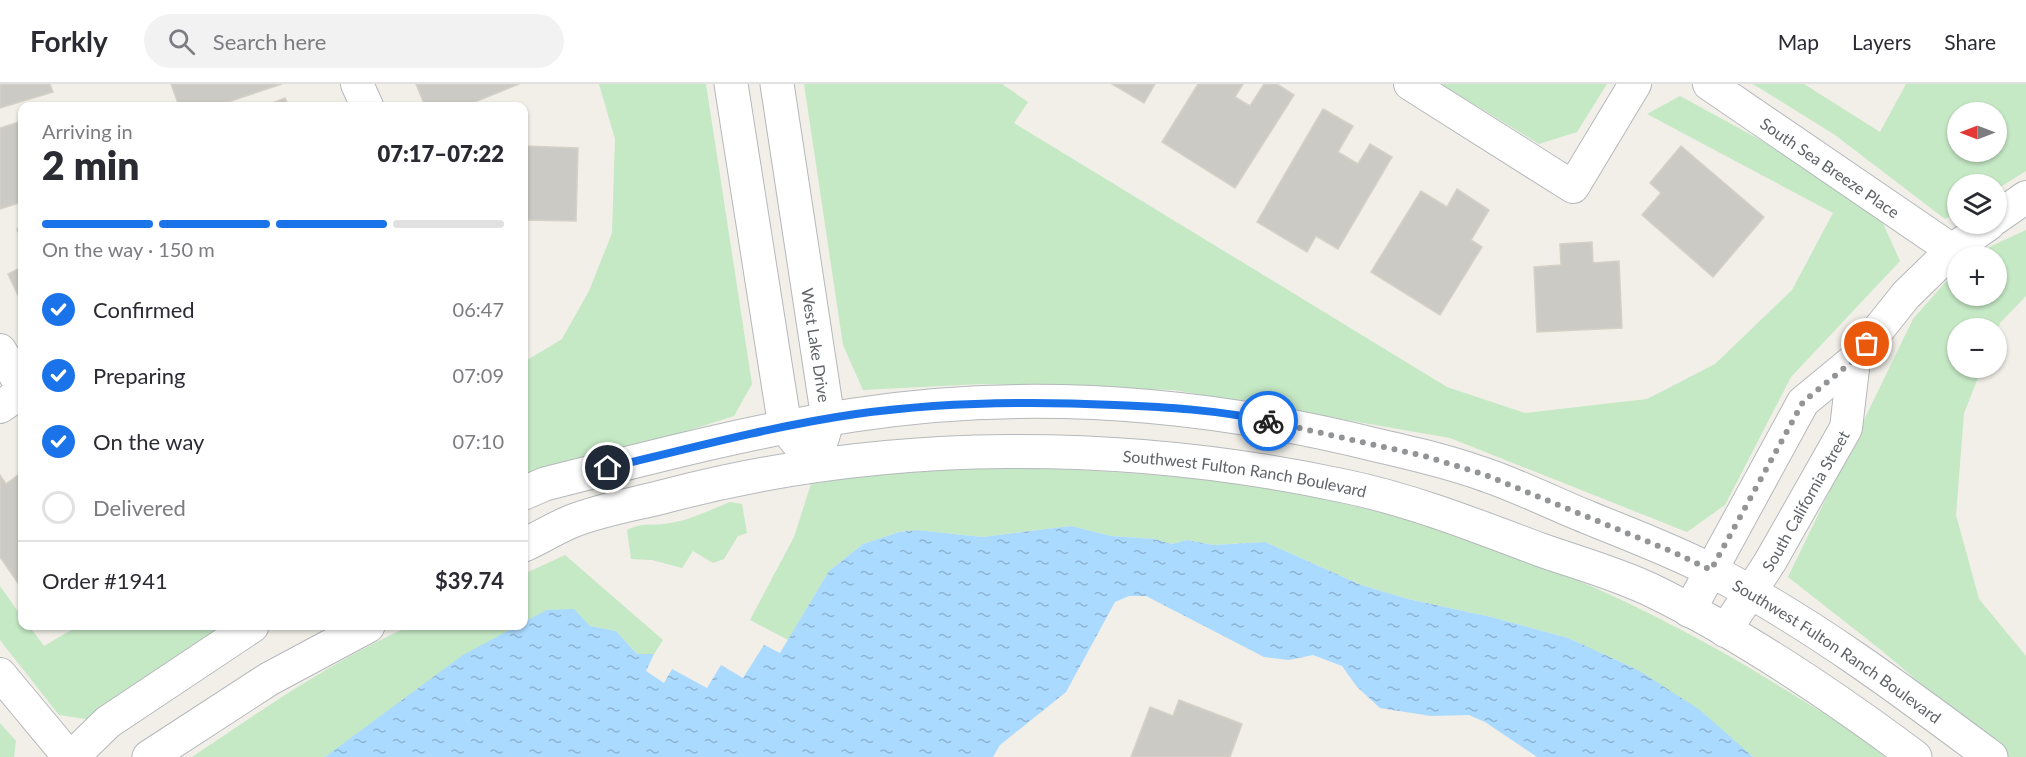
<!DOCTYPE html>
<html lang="en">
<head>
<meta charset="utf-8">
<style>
  body { margin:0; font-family:Lato,sans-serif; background:#f2f2f3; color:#2b2b33; height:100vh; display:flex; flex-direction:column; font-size:22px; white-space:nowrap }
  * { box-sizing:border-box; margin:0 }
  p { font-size:20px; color:#7c7c81 }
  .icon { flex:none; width:33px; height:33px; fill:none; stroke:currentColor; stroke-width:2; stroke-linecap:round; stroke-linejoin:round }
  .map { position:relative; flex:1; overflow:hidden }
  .side { position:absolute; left:18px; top:18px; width:510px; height:528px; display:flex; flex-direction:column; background:#fff; border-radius:12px; box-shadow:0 2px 4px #0004 }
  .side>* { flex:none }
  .needle { width:39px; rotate:270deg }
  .buttons { position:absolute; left:1947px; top:18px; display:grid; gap:12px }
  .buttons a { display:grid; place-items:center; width:60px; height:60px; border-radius:50%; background:#fff; box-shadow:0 2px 4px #0004; font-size:30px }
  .pin { position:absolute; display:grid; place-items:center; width:51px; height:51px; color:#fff; margin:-26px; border:3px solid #fff; border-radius:50%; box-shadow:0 2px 6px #0007 }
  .courier { position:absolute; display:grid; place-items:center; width:60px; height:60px; margin:-30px; border:4px solid #1a73e8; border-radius:50%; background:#fff; color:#222; box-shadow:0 2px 8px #0007 }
  .summary em { font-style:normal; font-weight:800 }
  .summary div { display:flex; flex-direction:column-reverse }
  .summary { display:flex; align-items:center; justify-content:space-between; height:102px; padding:0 24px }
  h1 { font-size:39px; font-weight:800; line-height:45px }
  .bar { display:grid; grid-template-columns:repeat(4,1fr); gap:9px 6px; align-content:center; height:72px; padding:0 24px }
  .bar i { height:8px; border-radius:4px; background:#e1e1e2 }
  .bar .on { background:#1a73e8 }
  .bar p { grid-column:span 4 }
  .line { display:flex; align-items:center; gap:15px; padding:0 24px; border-top:2px solid #e1e1e2 }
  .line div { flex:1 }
  ol { padding:0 24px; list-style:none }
  li { display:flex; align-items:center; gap:18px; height:66px }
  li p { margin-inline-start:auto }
  li .icon { padding:6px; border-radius:50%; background:#1a73e8; color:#fff; stroke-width:4 }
  li:last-child { color:#7c7c81 }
  li i { width:33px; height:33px; border:3px solid #e1e1e2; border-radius:50% }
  header { display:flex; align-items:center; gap:36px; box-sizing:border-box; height:84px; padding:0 30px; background:#fff; border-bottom:2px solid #e1e1e2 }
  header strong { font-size:28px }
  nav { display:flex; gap:33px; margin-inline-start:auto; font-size:21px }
  .search { width:420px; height:54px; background:#f2f2f3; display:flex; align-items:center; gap:15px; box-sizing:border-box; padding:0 21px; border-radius:33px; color:#7c7c81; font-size:22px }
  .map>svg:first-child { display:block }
</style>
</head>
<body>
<header>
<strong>Forkly</strong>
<div class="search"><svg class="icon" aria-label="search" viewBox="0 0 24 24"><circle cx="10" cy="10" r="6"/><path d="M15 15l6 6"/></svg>Search here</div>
<nav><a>Map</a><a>Layers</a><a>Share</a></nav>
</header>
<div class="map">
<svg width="2026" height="673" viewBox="0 0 2026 673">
  <defs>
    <pattern id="water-ripples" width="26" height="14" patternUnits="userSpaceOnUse" patternTransform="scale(1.5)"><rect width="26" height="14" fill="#aadaff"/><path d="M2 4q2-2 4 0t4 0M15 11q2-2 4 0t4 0" fill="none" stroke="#8eb4d2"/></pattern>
  </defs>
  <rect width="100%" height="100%" fill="#f1efe8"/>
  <g fill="#c5e8c5" fill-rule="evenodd">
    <path d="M599 0H706L752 300 734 332 524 399V278L562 255 589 207 612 149 615 55Z"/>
    <path d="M804 0H1002L1028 18 1014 39 1447 303 1525 329 1647 315 1715 280 1792 206 1833 129 1647 30 1680 12 1781 67 1881 135 1900 177 1791 293 1725 421 1687 448 1450 354 1174 306 981 300 863 306 843 261Z"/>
    <path d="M1441 0H1607L1577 48 1539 60Z"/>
    <path d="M1753 0H1804L1880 48 1906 0H2026V87L1997 105 1996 100H1958L1957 128 1945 135 1835 51ZM1958 28H1996V68H1958Z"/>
    <path d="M2026 146V212L2000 239 1997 247 1996 244H1958V284H1982L1964 329 1956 431 1979 515 2026 572V673H2007L1881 566 1788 493 1913 235 1957 185 1958 212H1996V172H1970Z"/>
    <path d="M989 382C1088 386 1188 391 1287 406 1312 410 1337 418 1362 424 1511 460 1651 522 1781 603 1816 625 1854 646 1885 673H1753L1638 586 1568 554 1491 533 1408 515 1361 501 1265 458 1213 461 1187 456 1172 460 1154 455 1111 452 1071 442 982 453 917 446 899 448 863 460 829 487 788 556 750 536 794 453 811 400 902 386Z"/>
    <path d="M730 418 742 420 747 449 738 452 724 475 713 479 693 467 682 484 652 476 631 475 627 446C643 438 647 442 663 440 686 438 708 427 730 418Z"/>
    <path d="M565 471 663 556 654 570H637L616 547 590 542 524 538V490Z"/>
    <path d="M0 502 22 533V542H29L44 562 78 542H233L92 636 59 631 0 556Z"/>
    <path d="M410 542H518L325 673H192C263 625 332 577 410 542Z"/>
    <path d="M0 639 16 657 14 673H0Z"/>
  </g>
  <path fill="url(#water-ripples)" d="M1071 442 1111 452 1154 455 1172 460 1187 456 1213 461 1265 458 1361 501 1408 515 1491 533 1568 554 1638 586 1700 626 1753 673H1537L1485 638 1469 631 1431 632 1380 624 1357 603 1342 582 1313 571 1289 576 1264 573 1146 512H1129L1115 518 1066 608 1000 661 993 673H325L463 571 517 542H524V538L547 526 574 525 590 542 616 547 637 570H654L646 587 664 599 672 585 707 604 721 581 743 594 764 561 780 569 829 487 863 460 899 448 917 446 982 453Z"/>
  <g fill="#cccac5" stroke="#d6d1c6" stroke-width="1.5">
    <path d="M0 0H50L53 8 0 24Z"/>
    <path d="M171 0H282L216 22H179Z"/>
    <path d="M416 0H519L465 22H425Z"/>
    <path d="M1112 0H1155L1144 19Z"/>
    <path d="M1198 0H1243L1235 13 1250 22 1264 0H1277L1294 11 1235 104 1162 58Z"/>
    <path d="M285 14 289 22H265Z"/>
    <path d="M1323 25 1353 42 1338 68 1358 80 1370 60 1392 73 1338 165 1316 152 1307 168 1257 138Z"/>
    <path d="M22 37V118L0 125V44Z"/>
    <path d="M524 62 578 64 576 137 524 136Z"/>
    <path d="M1681 62 1764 133 1713 193 1642 131 1661 109 1650 99Z"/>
    <path d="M1457 105 1489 126 1471 156 1482 163 1440 231 1371 188 1421 107 1447 123Z"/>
    <path d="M22 142V157L17 145Z"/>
    <path d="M1592 158 1593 179 1619 177 1622 244 1537 248 1534 183 1561 181 1560 160Z"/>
    <path d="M22 183V220L8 190Z"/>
    <path d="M22 388V505L0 473V391L6 400Z"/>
    <path d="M1179 616 1242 640 1230 673H1131L1150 623 1173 632Z"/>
  </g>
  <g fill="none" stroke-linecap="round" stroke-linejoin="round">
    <g stroke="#b5b8bc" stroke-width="34">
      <g id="minor">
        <path d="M357 0 367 22"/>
        <path d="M1410 0 1573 103 1635 0"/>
        <path id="s1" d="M1709 0 1952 166"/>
        <path d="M1996 134 2026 113"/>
        <path d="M0 266 22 303"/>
        <path d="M0 323 22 308"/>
        <path d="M1689 527 1803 318 1854 276 1906 211 1952 166 1989 140"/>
        <path id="s2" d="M1725 547 1770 478 1846 344 1854 276"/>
        <path d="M0 590 69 673"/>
      </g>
    </g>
    <g stroke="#b5b8bc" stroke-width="35">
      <g id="tertiary">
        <path d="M731 0 785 343 799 360"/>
        <path id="s3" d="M777 0 828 335 822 355"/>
        <path id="s4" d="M524 409 545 400C648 374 750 347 854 331 1028 304 1206 319 1376 361 1411 369 1446 377 1480 389 1517 401 1552 419 1587 433 1628 450 1669 465 1708 485 1809 537 1900 605 1991 673"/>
        <path id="s5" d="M524 461C539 454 554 445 570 438 601 425 637 420 670 411 888 354 1124 355 1344 402 1412 416 1477 442 1541 466 1578 479 1618 490 1653 507 1745 552 1832 611 1915 673"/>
        <path d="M72 673 108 638 252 542"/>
        <path d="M149 673 269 595 368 542"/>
      </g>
    </g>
    <use href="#minor" stroke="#fff" stroke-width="32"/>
    <use href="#tertiary" stroke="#fff" stroke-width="33"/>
  </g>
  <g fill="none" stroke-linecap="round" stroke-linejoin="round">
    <path stroke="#929495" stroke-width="6" stroke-dasharray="0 10.8" d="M1268 337 1424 372 1483 390 1673 468 1711 486 1803 318 1854 276 1867 260"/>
    <path stroke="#1a73e8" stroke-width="8" d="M608 384C690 364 773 342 856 330 942 318 1029 317 1115 321 1166 323 1218 326 1268 337"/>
  </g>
  <g text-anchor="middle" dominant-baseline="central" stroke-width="5" stroke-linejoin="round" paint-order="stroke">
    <g font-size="16" fill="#5f6368" stroke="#fff">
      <text stroke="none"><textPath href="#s1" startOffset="147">South Sea Breeze Place</textPath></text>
      <text stroke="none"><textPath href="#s3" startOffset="264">West Lake Drive</textPath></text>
      <text stroke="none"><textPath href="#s5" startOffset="735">Southwest Fulton Ranch Boulevard</textPath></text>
      <text stroke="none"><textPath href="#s2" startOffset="153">South California Street</textPath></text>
      <text stroke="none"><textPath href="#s4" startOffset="1374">Southwest Fulton Ranch Boulevard</textPath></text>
    </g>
  </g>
</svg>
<div class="buttons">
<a><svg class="needle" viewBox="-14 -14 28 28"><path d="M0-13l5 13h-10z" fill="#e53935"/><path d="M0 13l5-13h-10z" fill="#7c7c81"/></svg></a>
<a><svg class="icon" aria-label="layers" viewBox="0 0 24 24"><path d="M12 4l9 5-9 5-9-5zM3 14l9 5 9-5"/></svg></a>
<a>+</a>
<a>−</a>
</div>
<div class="pin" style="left:1867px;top:260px;background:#ea580c"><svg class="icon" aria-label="bag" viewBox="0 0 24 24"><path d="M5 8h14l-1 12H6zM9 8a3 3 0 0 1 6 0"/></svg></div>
<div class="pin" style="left:608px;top:384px;background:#1f2937"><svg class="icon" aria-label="home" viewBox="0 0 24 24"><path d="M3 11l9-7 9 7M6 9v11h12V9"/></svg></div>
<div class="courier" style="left:1268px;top:337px"><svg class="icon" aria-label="bike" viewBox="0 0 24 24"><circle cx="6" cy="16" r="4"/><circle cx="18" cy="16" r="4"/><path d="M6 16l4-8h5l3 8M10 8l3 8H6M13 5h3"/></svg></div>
<section class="side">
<div class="summary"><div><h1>2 min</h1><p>Arriving in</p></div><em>07:17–07:22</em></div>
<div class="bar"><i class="on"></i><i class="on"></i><i class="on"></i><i></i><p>On the way · 150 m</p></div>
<ol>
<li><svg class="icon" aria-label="check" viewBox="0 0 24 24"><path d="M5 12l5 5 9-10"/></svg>Confirmed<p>06:47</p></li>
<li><svg class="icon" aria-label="check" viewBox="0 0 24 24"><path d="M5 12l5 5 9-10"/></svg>Preparing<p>07:09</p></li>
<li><svg class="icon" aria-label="check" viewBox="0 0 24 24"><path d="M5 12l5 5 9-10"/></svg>On the way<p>07:10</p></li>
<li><i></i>Delivered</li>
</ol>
<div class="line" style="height:78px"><div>Order #1941</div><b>$39.74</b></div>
</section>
</div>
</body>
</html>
